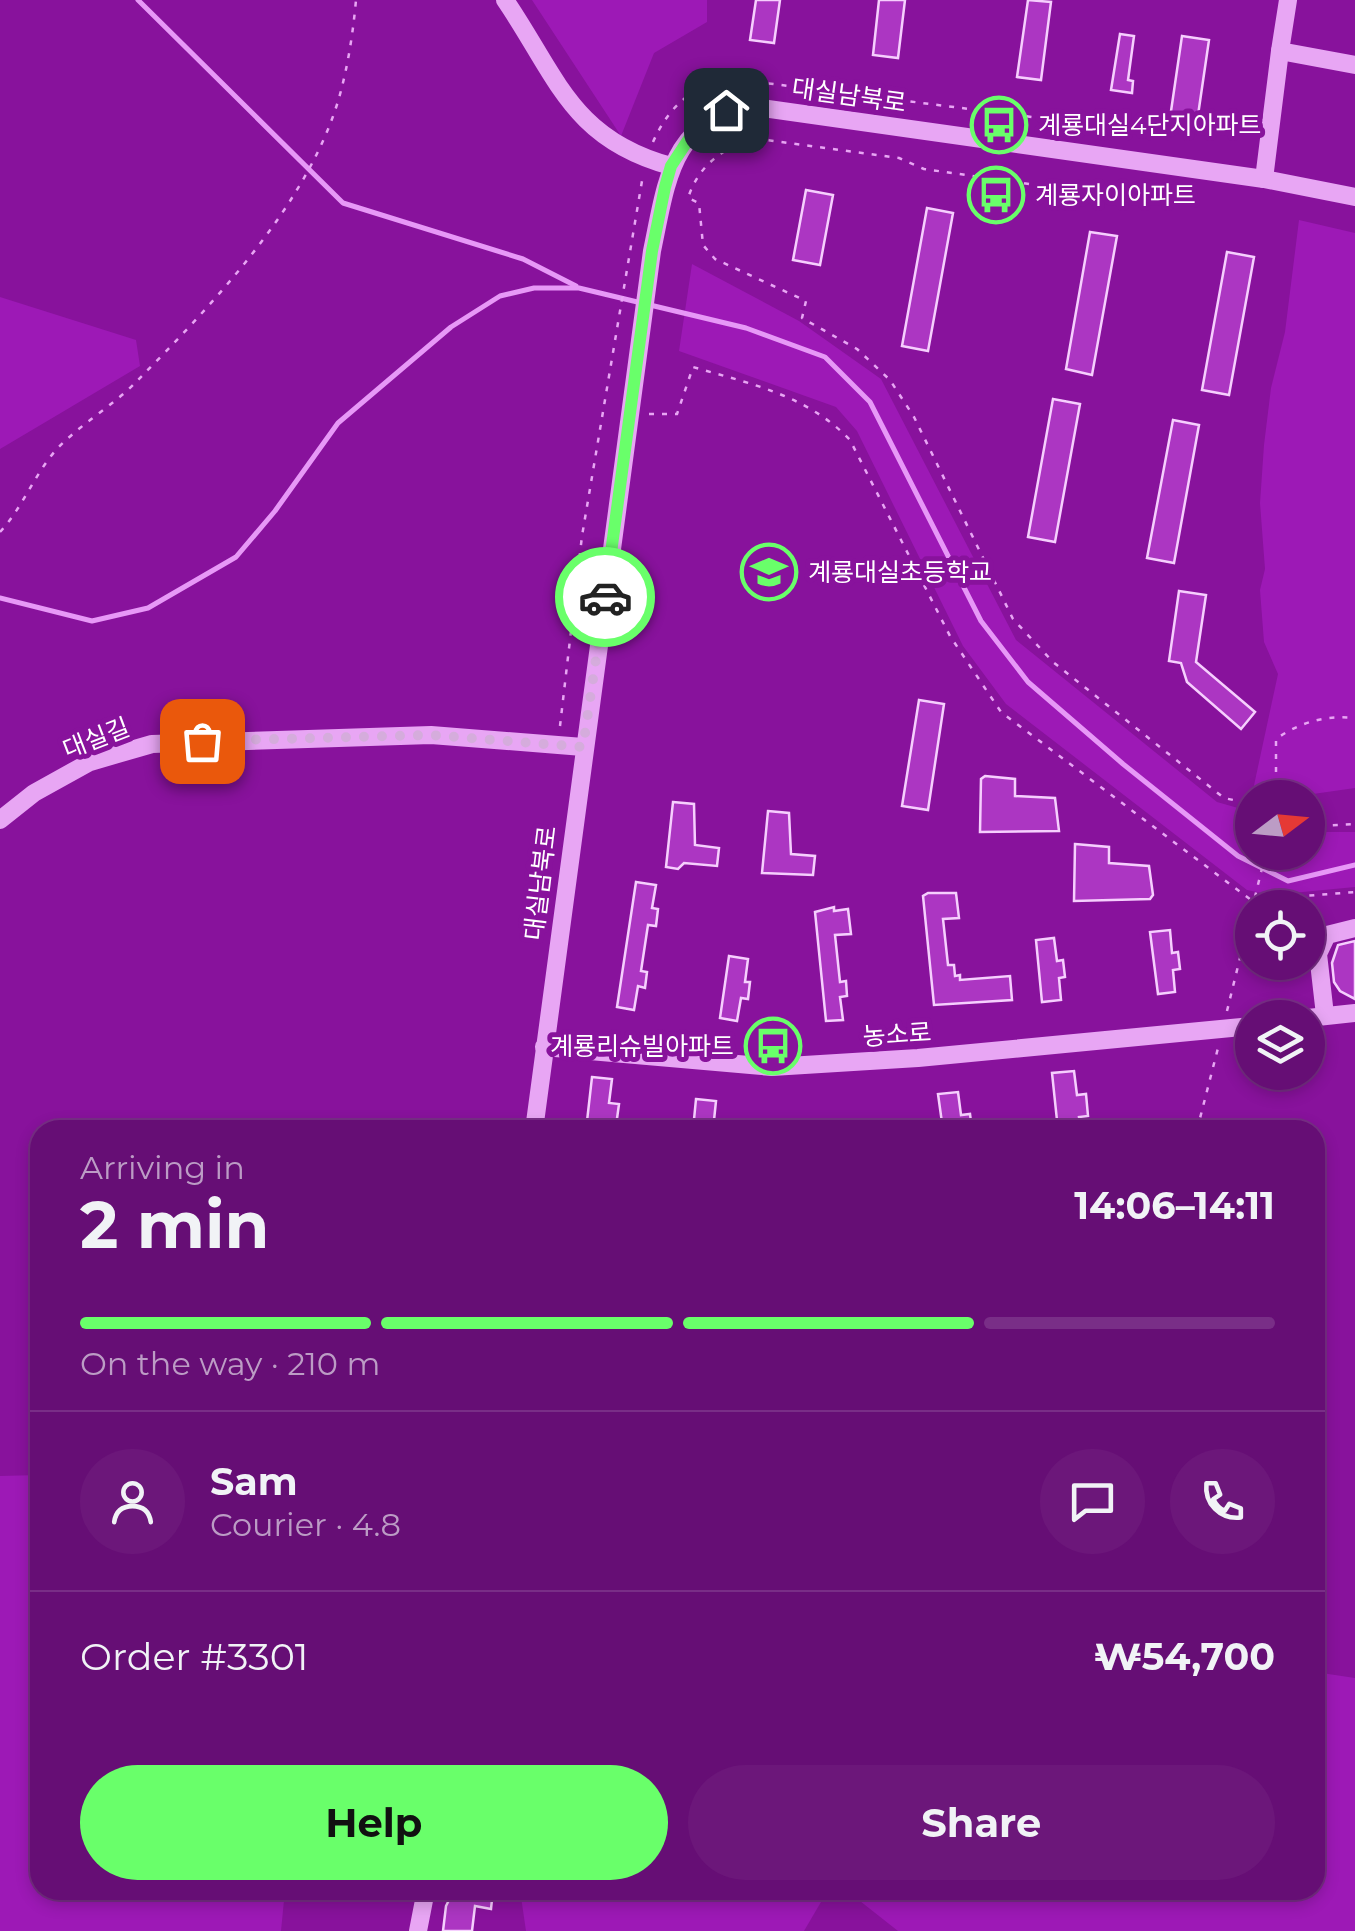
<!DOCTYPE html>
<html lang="en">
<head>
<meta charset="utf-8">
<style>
  body { margin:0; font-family:Montserrat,"Noto Sans KR",sans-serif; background:#6c177a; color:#f1f3f6; height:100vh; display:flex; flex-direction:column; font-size:38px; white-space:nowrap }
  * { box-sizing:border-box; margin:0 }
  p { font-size:32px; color:#bc9cc5 }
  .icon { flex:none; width:55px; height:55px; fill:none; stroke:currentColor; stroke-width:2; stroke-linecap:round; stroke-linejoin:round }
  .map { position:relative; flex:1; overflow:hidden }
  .side { position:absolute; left:30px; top:1120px; width:1295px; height:780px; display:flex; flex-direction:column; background:#660e75; border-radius:30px; box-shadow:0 5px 15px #0003,0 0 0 2px #792e87 }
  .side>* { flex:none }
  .needle { width:65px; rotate:74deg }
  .buttons { position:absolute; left:1235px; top:780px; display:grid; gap:20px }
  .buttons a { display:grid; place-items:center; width:90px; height:90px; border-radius:50%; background:#660e75; box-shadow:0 5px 15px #0003,0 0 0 2px #792e87; font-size:50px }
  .pin { position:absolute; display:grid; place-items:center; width:85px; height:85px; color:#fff; margin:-42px; border-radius:20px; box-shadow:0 5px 15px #0006 }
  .courier { position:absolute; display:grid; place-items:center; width:100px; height:100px; margin:-50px; border:8px solid #69ff6a; border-radius:50%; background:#fff; color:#222; box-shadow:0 2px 12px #0007 }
  .summary em { font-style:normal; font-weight:700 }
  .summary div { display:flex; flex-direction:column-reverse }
  .summary { display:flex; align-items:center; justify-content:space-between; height:170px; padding:0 50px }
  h1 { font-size:65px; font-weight:700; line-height:75px }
  .bar { display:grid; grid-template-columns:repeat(4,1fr); gap:15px 10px; align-content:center; height:120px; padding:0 50px }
  .bar i { height:12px; border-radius:8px; background:#792e87 }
  .bar .current { background:#69ff6a }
  .bar p { grid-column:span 4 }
  .line { display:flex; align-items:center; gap:25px; padding:0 50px; border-top:2px solid #792e87 }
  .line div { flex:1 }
  .round { display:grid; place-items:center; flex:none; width:105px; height:105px; border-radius:52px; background:#6c177a }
  .primary-button { display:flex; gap:20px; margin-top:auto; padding:20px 50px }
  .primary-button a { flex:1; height:115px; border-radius:60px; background:#69ff6a; color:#111; font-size:40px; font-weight:700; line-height:115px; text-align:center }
  .primary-button a+a { background:#6c177a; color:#f1f3f6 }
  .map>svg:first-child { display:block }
</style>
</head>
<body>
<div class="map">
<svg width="1355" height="1931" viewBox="0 0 1355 1931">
  <rect width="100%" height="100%" fill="#88129c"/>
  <g fill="#9d19b6">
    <path d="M532 0H707V22L654 53 621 136Z"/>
    <path d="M1299 220 1355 233V788L1292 797 1253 790 1278 674 1264 642 1260 590 1265 569 1260 503 1264 445 1271 388 1285 332Z"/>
    <path d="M692 264 799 321 881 379 1016 640 1217 802 1252 812V852H1308V832H1355V887L1271 895 1247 890 1006 704 963 646 857 431 836 407 679 351Z"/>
    <path d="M0 297 136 340 140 366 0 449Z"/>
    <path d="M40 1475V1890H285L281 1931H0V1476Z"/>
    <path d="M1315 1672 1355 1678V1931H898L846 1890H1315Z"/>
    <path d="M520 1890H828L804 1931H526Z"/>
  </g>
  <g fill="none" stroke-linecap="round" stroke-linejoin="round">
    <g stroke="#e798f7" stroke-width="5">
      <path d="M138 0 343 203 523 259 576 286"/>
      <path d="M0 598 92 621 148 608 236 557 275 511 338 423 451 327 500 296 534 288H579L746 328 825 357 870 402 981 621 1028 682 1123 764 1238 856 1288 881 1355 865"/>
    </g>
  </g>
  <g fill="#ac36c2" stroke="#f6cffe" stroke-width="2.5">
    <path d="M756 0H780L774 43 750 40Z"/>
    <path d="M879 0H905L898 58 873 55Z"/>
    <path d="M1028 0 1051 2 1041 80 1017 77Z"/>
    <path d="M1120 34 1134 36 1128 80 1133 81 1132 93 1111 90Z"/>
    <path d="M1182 36 1209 40 1197 122 1170 118Z"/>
    <path d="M806 190 833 195 820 265 793 260Z"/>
    <path d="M927 208 953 213 928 351 902 346Z"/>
    <path d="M1090 232 1117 236 1092 375 1066 369Z"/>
    <path d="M1227 252 1254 257 1229 395 1202 390Z"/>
    <path d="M1053 399 1080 404 1055 542 1028 537Z"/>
    <path d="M1173 420 1199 425 1174 563 1147 558Z"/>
    <path d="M1179 591 1206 595 1196 662 1255 712 1241 729 1187 682 1181 663 1169 661Z"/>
    <path d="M919 700 944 704 928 810 902 806Z"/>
    <path d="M985 776 1015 779V796L1055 798 1059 831 980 832 981 779Z"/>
    <path d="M673 802 694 804 695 845 719 848 717 866 684 863 678 869 666 867Z"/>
    <path d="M768 811 789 813 791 854 815 856 813 875 762 873Z"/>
    <path d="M1075 844 1109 847V863L1149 866 1153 895 1150 899 1074 901Z"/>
    <path d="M636 882 656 885 652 908 658 909 656 926 648 925 641 971 647 972 645 988 638 986 634 1010 617 1007Z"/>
    <path d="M928 893H956L959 918 943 919 948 965H954L955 976 960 975V980L1010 976 1012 1000 934 1005 923 896Z"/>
    <path d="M834 907V911L848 909 851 934 835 935 840 982 846 981 847 996 840 997 843 1020 826 1021 815 912Z"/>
    <path d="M1170 930 1172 953 1178 952 1180 969 1173 970 1175 992 1158 994 1150 932Z"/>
    <path d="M1054 938 1057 961 1063 960 1065 977 1059 978 1061 1000 1042 1002 1036 940Z"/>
    <path d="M1355 941V999L1340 991 1334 982 1332 963 1338 945Z"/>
    <path d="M729 956 748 959 745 982H750L748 999 741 998 737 1021 720 1018Z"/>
    <path d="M1074 1071 1077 1095 1086 1094 1088 1116 1079 1117 1081 1130H1058L1052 1073Z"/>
    <path d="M592 1077 612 1079 609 1103 619 1104 616 1126 607 1125V1130H586Z"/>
    <path d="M958 1092 961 1115 970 1114 972 1130H943L938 1094Z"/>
    <path d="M696 1099 716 1101 713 1130H693Z"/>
    <path d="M454 1890H493L491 1909 475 1906 472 1931H443L446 1906Z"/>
  </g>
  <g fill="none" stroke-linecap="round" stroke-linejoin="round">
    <g stroke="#e8a6f4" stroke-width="2.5" stroke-dasharray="5 8" stroke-linecap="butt">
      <path d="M653 142C669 106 694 83 734 79L1032 117"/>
      <path d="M1029 184 924 169 899 158 752 138C721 150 699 165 688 198L699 203 703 245 715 259 806 301 802 318 857 349 890 380 914 417 1013 619 1053 662 1224 798 1252 804"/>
      <path d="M649 414H677L693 367C751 384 807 395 850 440L950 636 1001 712 1251 900 1355 892"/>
      <path d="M0 532C23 507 34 475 56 450 80 424 113 406 137 381 213 304 308 204 339 98 348 66 353 33 356 0"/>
      <path d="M560 726 582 536 643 175"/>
      <path d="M1276 798V739C1300 722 1326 715 1355 718"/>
      <path d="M1308 821 1318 826 1355 824"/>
      <path d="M1227 1011 1266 852"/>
      <path d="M1197 1130 1218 1048"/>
    </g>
    <g stroke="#e8a6f4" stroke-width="18">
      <path d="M505 0C557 76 571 139 671 166"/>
      <path d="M1288 0 1280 51 1355 65"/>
      <path d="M1264 179 1280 51"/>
      <path d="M0 820 34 793 90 762 152 744 431 735 583 747"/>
      <path d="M1325 1015 1318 954 1327 935 1355 928"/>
      <path d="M1308 1018 1355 1013"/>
      <path d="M544 1047 772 1067 918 1058 1252 1026"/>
      <path d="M534 1130 652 251C667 180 671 118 755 107L1264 179 1355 197"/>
      <path d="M418 1931 426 1890"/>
    </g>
  </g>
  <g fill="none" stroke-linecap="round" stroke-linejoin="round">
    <path stroke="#d5acdc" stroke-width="10" stroke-dasharray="0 18" d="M202 741 431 735 583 747 605 597"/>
    <path stroke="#69ff6a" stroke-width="12" d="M605 597 652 251 665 187 671 166 696 128 726 110"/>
  </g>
  <defs>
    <g id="bus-ring" transform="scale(2.875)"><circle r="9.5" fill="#88129c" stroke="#69ff6a" stroke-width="1.5"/><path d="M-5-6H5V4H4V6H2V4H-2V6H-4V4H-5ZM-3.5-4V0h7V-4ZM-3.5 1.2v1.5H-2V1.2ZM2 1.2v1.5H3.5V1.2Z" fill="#69ff6a"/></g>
    <g id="school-ring" transform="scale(2.875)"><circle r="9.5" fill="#88129c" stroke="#69ff6a" stroke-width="1.5"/><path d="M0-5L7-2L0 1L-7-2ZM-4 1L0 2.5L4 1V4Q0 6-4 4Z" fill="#69ff6a"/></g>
  </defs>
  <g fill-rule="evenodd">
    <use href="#bus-ring" x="999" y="125"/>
    <use href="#bus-ring" x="996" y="195"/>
    <use href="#school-ring" x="769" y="572"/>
    <use href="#bus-ring" x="773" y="1046"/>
  </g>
  <g text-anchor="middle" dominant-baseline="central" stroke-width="10" stroke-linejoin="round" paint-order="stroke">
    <g font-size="25" fill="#fff" stroke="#88129c">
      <text transform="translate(849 95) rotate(8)">대실남북로</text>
      <text transform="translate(96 738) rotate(-21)">대실길</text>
      <text transform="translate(540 883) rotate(-83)">대실남북로</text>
      <text transform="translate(897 1034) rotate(-4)">농소로</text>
    </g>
    <g font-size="25" fill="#fff" stroke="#88129c" text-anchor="start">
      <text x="1038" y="125">계룡대실4단지아파트</text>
      <text x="1035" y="195">계룡자이아파트</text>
      <text x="808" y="572">계룡대실초등학교</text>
      <text x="734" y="1046" text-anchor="end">계룡리슈빌아파트</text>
    </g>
  </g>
</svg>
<div class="buttons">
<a><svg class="needle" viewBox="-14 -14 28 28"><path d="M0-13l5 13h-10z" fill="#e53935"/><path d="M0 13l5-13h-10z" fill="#bc9cc5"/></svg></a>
<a><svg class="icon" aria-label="locate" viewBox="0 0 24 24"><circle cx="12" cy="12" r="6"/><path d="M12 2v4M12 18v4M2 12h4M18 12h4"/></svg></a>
<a><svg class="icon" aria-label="layers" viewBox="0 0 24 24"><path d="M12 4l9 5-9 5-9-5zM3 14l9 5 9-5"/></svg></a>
</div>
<div class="pin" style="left:202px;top:741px;background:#ea580c"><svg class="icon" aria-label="bag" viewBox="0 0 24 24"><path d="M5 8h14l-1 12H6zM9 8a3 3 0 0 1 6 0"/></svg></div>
<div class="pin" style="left:726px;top:110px;background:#1f2937"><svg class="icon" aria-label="home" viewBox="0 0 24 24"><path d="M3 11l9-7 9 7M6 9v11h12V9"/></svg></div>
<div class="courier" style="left:605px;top:597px"><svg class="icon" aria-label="car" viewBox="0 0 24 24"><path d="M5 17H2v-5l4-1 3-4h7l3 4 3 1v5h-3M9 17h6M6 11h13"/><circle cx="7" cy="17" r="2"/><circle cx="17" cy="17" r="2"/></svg></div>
<section class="side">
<div class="summary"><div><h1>2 min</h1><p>Arriving in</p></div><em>14:06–14:11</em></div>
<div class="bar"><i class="current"></i><i class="current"></i><i class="current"></i><i></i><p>On the way · 210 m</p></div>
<div class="line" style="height:180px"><a class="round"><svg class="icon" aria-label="person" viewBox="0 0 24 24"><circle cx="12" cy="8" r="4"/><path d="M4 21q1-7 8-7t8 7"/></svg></a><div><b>Sam</b><p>Courier · 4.8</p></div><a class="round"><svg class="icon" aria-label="chat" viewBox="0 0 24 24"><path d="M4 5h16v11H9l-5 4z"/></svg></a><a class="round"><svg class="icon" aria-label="phone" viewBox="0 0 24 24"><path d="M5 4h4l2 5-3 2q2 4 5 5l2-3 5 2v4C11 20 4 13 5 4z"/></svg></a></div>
<div class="line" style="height:130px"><div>Order #3301</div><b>₩54,700</b></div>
<div class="primary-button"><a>Help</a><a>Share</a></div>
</section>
</div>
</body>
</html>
